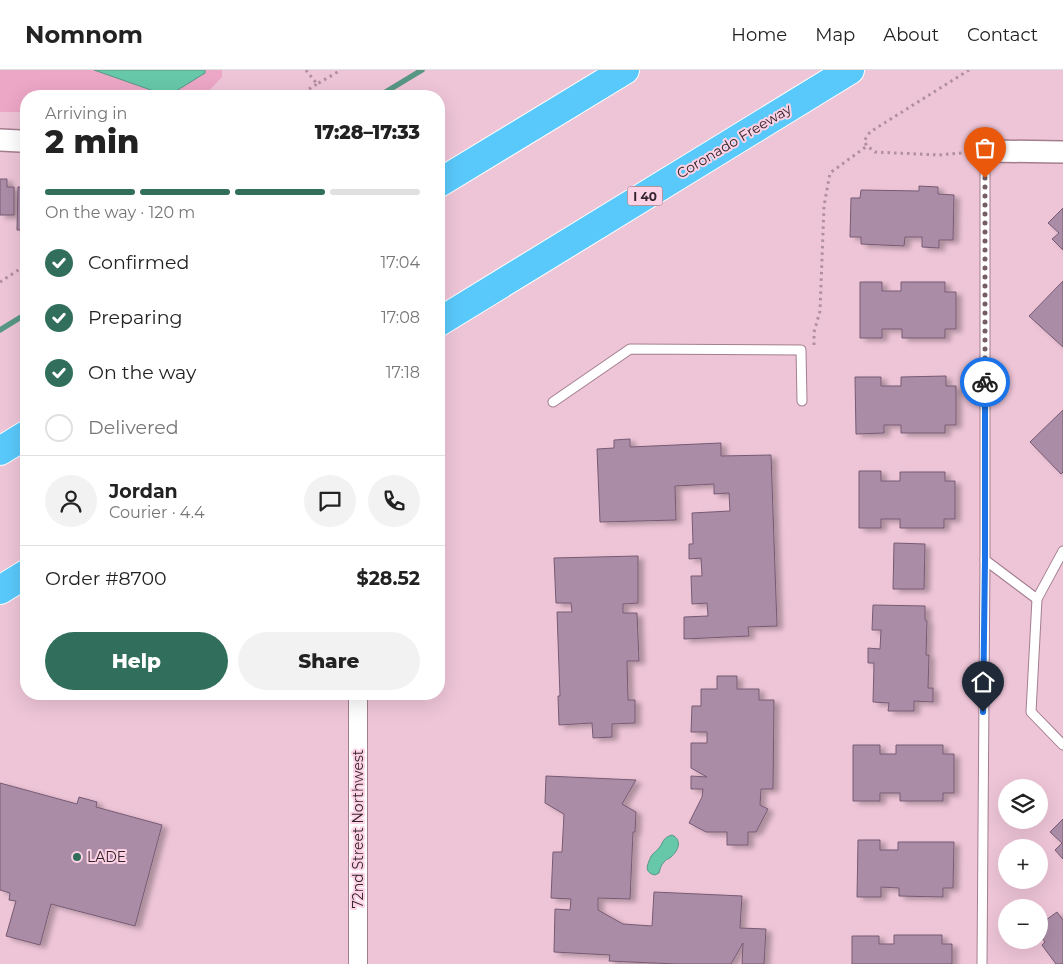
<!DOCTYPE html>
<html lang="en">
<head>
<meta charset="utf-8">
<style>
  body { margin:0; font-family:Montserrat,sans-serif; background:#f2f2f2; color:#222; height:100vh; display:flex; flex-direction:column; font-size:19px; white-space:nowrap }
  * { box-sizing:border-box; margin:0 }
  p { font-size:16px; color:#767676 }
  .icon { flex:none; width:28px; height:28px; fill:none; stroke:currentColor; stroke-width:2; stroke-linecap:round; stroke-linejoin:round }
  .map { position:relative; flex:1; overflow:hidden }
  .panel { position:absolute; left:20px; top:20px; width:425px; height:610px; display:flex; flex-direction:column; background:#fff; border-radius:20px; box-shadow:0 5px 20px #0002 }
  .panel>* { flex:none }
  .tools { position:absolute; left:998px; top:709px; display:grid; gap:10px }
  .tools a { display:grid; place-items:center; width:50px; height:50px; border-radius:50%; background:#fff; box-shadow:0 5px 20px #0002; font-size:25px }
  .pin { position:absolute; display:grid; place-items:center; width:42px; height:42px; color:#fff; margin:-51px -21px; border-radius:50% 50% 50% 0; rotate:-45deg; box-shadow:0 0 5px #0007 }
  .pin .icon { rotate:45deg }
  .courier { position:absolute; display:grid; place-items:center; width:50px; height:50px; margin:-25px; border:4px solid #1a73e8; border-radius:50%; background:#fff; color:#222; box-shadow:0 1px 6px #0007 }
  .overview em { font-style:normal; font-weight:800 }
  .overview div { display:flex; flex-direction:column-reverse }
  .overview { display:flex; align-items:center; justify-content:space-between; height:85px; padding:0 25px }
  h1 { font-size:32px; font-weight:800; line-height:38px }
  .bar { display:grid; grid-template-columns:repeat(4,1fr); gap:8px 5px; align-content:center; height:60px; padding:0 25px }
  .bar i { height:6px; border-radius:4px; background:#e0e0e0 }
  .bar .selected { background:#316f5c }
  .bar p { grid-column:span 4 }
  .line { display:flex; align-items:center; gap:12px; padding:0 25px; border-top:1px solid #e0e0e0 }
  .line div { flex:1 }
  .round { display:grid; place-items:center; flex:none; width:52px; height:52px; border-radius:26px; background:#f2f2f2 }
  ol { padding:0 25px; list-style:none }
  li { display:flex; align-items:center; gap:15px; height:55px }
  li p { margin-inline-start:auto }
  li .icon { padding:5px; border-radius:50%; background:#316f5c; color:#fff; stroke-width:4 }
  li:last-child { color:#767676 }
  li i { width:28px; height:28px; border:2px solid #e0e0e0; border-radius:50% }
  .button { display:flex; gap:10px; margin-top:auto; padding:10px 25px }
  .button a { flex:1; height:58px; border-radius:30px; background:#316f5c; color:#fff; font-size:20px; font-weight:800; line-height:58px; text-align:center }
  .button a+a { background:#f2f2f2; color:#222 }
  header { display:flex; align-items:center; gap:30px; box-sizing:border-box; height:70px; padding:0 25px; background:#fff; border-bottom:1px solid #e0e0e0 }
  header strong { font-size:24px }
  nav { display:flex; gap:28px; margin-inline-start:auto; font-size:18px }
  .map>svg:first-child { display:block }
</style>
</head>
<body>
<header>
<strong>Nomnom</strong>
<nav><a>Home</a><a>Map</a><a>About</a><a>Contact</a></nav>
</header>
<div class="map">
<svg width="1063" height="894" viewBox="0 0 1063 894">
  <defs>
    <filter id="shadow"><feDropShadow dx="5.5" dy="3" stdDeviation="2.5" flood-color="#0004"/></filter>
  </defs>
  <rect width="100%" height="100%" fill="#eec5d7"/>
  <path fill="#eca6c6" d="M0 0H222V7L204 26H26V42H0Z"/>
  <g fill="#66c8a9" stroke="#579783">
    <path d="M94 0H205V3L168 26Z"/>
    <path d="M672 765C683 770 678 781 671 787 665 792 670 786 664 792 661 795 660 799 659 803L655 805C646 803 646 798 649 791 651 787 650 787 653 784 654 782 657 781 659 778 664 772 662 768 672 765Z"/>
  </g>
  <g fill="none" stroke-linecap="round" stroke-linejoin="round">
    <g stroke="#579783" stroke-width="5.5">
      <path d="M379 26 422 0"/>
      <path d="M0 260 26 244"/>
    </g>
  </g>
  <g fill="#ab8ca7" stroke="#765a73" filter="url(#shadow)">
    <path d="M0 109H7V117H14V145H0Z"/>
    <path d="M919 116 938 117V124L954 125 953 170H939V178L922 177V167H905L904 176 861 174V167H850L851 128H860L861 120 919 121Z"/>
    <path d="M18 117H26V160H17Z"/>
    <path d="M1063 138V180L1052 169 1059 163 1048 153Z"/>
    <path d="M1063 211V277L1029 246Z"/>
    <path d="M860 212H882V221H901V212H945V222H956V259H945V268H902V259H882V268H860Z"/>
    <path d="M946 306V316H956V355H945V363H901V355H884V363L856 364 855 307H881V316H901V307Z"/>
    <path d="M1063 340V402L1061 404 1030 372Z"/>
    <path d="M630 369V377L721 373V386L771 385 777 556 748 557 749 566 684 569V547L708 546 707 533 692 534 691 506H702L701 488 689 489V474H693L692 443 730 441 729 423 714 424V414L675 416 676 450 600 452 597 379 614 378V370Z"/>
    <path d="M859 401H881V411H900V402H945V411H955V449H944V458H900V449H881V458H859Z"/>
    <path d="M894 473 925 474 924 519H893Z"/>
    <path d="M638 486V533L623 534V543H637L639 591H627L628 630H635V653L612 654V667L593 668 592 653 559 655 558 626H560L557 542H572L571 533H556L554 488Z"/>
    <path d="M873 535 925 536V550L927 551 926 585H929L928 618H933V632L914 631V641H888L889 633 873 632 874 593H868V578L880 579 881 560H872Z"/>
    <path d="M717 606H737V619H759V630H774L773 719H761L760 735 768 739 756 762H748V775H727V762H706L689 753 702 727 703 719H691V706L707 707 691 698V673H707V662H691L692 636H701V619H717Z"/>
    <path d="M853 675H880V684H896V675H943V684H954V723H943V731H900V723H880V731H853Z"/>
    <path d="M546 706 636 710 622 734 636 742 635 762H633L630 829 598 828V840L623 854 652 856 654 822 742 826 740 858 766 859 764 894H742L743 873 731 894H676L609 891 610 885 554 882 555 839 570 840 571 829 551 828 553 782H562L564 744 545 733Z"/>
    <path d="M0 713 77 734 79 727 97 732 96 737 162 755 135 856 51 834 40 875 6 866 16 831 9 830 10 823 0 820Z"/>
    <path d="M1063 749V789L1055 780 1062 773 1050 762Z"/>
    <path d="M858 770H880V780H898V772H954L953 818H943V827L899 826V818L881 817V827H857Z"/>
    <path d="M1057 842 1063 850V894H1056L1042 875 1045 872 1039 864V855Z"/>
    <path d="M894 865H942V874H952V894H852V866H879V874H894Z"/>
  </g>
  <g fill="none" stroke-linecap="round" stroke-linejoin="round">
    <g stroke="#a37e8e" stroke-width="11">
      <g id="service">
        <path d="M553 332 630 279 801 280 802 331"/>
        <path d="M1063 481 1037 529 1031 642 1063 675"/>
        <path d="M985 490 1037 529"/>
        <path d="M982 894 985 490V97L989 81"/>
      </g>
    </g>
    <g stroke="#a37e8e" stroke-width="20">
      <path id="minor" d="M358 624V894"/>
    </g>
    <g stroke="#a37e8e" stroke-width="24">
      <g id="tertiary">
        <path d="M0 70 20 71"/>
        <path d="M989 81 1063 82"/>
      </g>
    </g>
    <g stroke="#fff" stroke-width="30">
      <g id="motorway">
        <path d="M439 113 625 0"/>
        <path d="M439 252 850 0"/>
        <path d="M0 381 26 365"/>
        <path d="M0 520 26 504"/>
      </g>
    </g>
    <g stroke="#b08f9e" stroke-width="3" stroke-dasharray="2.5 4" stroke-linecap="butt">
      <path d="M306 0 317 14 341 0"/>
      <path d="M969 0 870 62 864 71 867 76 875 82 939 85 971 82"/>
      <path d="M298 26 317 14"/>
      <path d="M0 212 26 195"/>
      <path d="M814 275V262L820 241 824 136 830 103 867 76"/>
    </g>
    <use href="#service" stroke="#fff" stroke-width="9"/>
    <use href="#minor" stroke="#fff" stroke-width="18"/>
    <use href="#tertiary" stroke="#fff" stroke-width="21"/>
    <use href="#motorway" stroke="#59c9fb" stroke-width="28"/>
  </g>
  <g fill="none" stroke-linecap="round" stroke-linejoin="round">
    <path stroke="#755c67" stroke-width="5" stroke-dasharray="0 9" d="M985 108V312"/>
    <path stroke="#1a73e8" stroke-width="6" d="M983 642 985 490V312"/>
  </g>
  <circle fill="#316f5c" stroke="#fcd2e4" stroke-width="2" cx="77" cy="787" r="5"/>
  <g text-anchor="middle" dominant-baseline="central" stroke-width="4" stroke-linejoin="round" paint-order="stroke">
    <rect fill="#fcd2e4" stroke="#705862" stroke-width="1" x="627.5" y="116.5" width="35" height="19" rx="4"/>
    <g font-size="12" font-weight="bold" fill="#34242b">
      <text x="645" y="126">I 40</text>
    </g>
    <g font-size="14" fill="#34242b" stroke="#fcd2e4">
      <text transform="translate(734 71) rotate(-31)">Coronado Freeway</text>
      <text transform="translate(358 759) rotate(-90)">72nd Street Northwest</text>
    </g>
    <g font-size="14" fill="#34242b" stroke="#fcd2e4" text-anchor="start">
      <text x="87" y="787">LADE</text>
    </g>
  </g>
</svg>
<div class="tools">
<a><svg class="icon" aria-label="layers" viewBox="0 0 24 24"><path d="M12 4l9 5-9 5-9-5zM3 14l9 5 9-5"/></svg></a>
<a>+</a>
<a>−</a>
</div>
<div class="pin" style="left:985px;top:108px;background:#ea580c"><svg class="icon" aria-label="bag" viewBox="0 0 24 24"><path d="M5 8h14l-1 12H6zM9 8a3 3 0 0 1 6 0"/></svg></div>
<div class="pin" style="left:983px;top:642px;background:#1f2937"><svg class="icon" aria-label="home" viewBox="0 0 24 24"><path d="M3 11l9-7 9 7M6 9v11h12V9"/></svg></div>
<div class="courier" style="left:985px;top:312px"><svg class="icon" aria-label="bike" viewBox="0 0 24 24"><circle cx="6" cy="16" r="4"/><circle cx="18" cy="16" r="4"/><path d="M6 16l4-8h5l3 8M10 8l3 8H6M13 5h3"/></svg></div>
<section class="panel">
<div class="overview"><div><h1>2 min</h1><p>Arriving in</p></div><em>17:28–17:33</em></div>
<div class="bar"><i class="selected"></i><i class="selected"></i><i class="selected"></i><i></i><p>On the way · 120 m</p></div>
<ol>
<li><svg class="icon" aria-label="check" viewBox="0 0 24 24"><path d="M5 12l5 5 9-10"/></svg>Confirmed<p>17:04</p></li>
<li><svg class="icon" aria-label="check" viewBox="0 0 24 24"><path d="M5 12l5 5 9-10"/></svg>Preparing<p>17:08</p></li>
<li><svg class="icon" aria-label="check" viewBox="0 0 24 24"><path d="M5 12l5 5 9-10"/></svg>On the way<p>17:18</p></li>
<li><i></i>Delivered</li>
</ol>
<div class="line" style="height:90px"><a class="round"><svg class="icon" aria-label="person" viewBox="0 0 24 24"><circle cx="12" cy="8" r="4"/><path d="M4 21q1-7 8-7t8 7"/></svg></a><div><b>Jordan</b><p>Courier · 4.4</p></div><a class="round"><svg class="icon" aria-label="chat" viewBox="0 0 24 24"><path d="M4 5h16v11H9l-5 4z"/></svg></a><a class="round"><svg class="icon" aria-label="phone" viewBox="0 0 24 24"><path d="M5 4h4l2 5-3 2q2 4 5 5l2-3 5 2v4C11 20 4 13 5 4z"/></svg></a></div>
<div class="line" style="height:65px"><div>Order #8700</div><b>$28.52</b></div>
<div class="button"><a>Help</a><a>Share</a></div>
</section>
</div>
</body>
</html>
